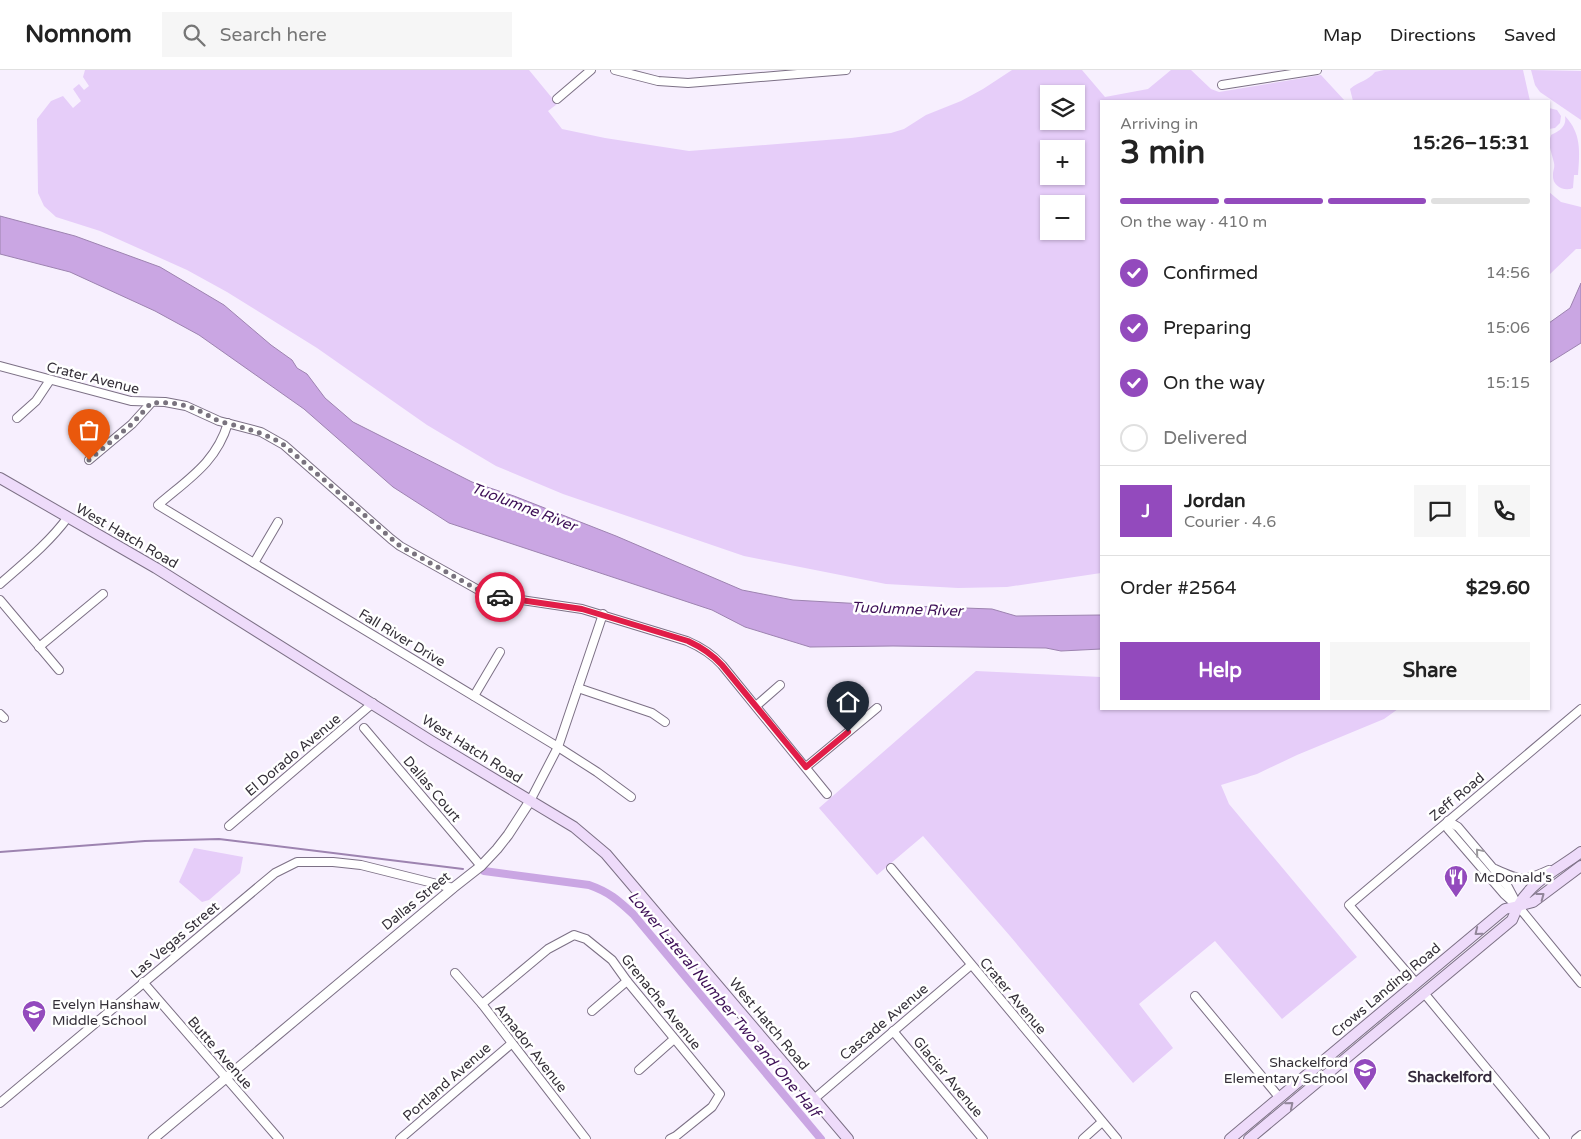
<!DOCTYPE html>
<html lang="en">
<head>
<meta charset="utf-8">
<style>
  body { margin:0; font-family:"Varela Round",sans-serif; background:#f6f6f6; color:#222; height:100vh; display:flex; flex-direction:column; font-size:19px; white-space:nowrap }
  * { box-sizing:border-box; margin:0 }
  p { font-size:16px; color:#767676 }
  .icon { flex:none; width:28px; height:28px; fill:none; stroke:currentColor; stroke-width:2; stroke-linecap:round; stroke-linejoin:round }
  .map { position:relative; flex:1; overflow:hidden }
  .drawer { position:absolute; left:1100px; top:30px; width:450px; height:610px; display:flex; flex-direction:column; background:#fff; border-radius:0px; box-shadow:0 1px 4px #0004 }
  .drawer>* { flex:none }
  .buttons { position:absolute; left:1040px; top:15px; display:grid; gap:10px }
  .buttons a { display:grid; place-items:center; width:45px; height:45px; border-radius:0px; background:#fff; box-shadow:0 1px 4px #0004; font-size:25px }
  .pin { position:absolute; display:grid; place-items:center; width:42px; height:42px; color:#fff; margin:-51px -21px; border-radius:50% 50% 50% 0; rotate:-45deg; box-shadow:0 0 5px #0007 }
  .pin .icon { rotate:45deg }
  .courier { position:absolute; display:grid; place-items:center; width:50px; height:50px; margin:-25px; border:4px solid #e11d48; border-radius:50%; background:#fff; color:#222; box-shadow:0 1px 6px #0007 }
  .headline em { font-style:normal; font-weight:700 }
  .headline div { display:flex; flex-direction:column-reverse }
  .headline { display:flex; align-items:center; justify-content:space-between; height:85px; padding:0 20px }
  h1 { font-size:32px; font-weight:700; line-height:38px }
  .bar { display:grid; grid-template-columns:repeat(4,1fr); gap:8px 5px; align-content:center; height:60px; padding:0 20px }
  .bar i { height:6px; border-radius:4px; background:#e0e0e0 }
  .bar .on { background:#934abd }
  .bar p { grid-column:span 4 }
  .line { display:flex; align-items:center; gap:12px; padding:0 20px; border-top:1px solid #e0e0e0 }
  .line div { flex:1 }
  .round { display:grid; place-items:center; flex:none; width:52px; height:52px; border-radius:0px; background:#f6f6f6 }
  ol { padding:0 20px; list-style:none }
  li { display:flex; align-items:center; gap:15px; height:55px }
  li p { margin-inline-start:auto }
  li .icon { padding:5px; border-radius:50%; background:#934abd; color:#fff; stroke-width:4 }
  li:last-child { color:#767676 }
  li i { width:28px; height:28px; border:2px solid #e0e0e0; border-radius:50% }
  .action { display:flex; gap:10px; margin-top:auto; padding:10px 20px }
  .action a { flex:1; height:58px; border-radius:0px; background:#934abd; color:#fff; font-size:20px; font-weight:700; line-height:58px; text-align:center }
  .action a+a { background:#f6f6f6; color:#222 }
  header { display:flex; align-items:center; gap:30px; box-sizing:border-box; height:70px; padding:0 25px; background:#fff; border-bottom:1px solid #e0e0e0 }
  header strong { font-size:24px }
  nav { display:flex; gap:28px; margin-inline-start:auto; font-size:18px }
  .search { width:350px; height:45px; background:#f6f6f6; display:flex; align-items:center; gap:12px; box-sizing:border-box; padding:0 18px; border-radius:0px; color:#767676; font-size:19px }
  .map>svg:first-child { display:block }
</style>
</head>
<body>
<header>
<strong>Nomnom</strong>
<div class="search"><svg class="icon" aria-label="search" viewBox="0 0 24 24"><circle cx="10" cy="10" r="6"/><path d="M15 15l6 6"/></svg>Search here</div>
<nav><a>Map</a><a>Directions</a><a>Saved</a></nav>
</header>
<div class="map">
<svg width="1581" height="1069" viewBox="0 0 1581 1069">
  <rect width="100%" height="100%" fill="#f7effe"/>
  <g fill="#e6cdf9" fill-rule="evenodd">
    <path d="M85 0H529L557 34 548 41 562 59 605 68 689 81 851 68 891 63 904 59 926 45 961 31 983 19 1012 0H1082L1105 27 1148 19 1171 0H1191L1211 19 1219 22 1321 5 1345 31H1101V503L1007 517 958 518 886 514 744 486 563 424 496 396 427 355 317 278 227 222 187 200 100 161 56 147 44 136 38 123 37 49 51 31 63 26 73 38 81 31 73 19 79 14 84 20 89 16 83 7ZM1049 24H1076V51H1049ZM1049 79H1076V106H1049ZM1049 134H1076V161H1049Z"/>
    <path d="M1384 0H1523L1530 31H1353L1350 19C1359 11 1368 11 1375 2Z"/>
    <path d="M1531 0 1581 1V50L1540 22 1535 15Z"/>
    <path d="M1549 38 1557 40 1561 46 1560 53 1555 58 1549 59Z"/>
    <path d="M1565 46C1581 63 1580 80 1578 105H1574L1573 118C1564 122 1552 116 1553 105 1553 100 1555 98 1554 93 1552 83 1547 74 1551 65 1559 61 1567 57 1565 46Z"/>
    <path d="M1549 122 1561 132 1581 137V179H1576L1549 205Z"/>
    <path d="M976 601 1101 607V639H1398L1384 649 1297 685 1257 704 1221 715 1229 734 1357 887 1282 949 1215 871 1139 934 1173 978 1133 1013 1010 866 923 766 877 805 819 738Z"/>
    <path d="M194 778 243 787 240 803 209 830 202 832 179 812Z"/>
  </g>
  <g fill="#caa6e3" stroke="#9d83b0">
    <path d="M0 146 75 166 160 197 224 235 271 275 292 290 297 298 307 304 325 328 353 352 472 412 514 426 616 466 742 520 793 530 882 535 992 539 1016 546 1101 545V579L1061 581 1046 578 893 576 810 577 745 557 712 540 449 453 393 417 304 339 199 265 155 241 70 202 0 184Z"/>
    <path d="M1581 213V273L1549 293V253L1570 238Z"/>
  </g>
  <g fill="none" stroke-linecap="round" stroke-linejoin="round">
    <path stroke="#9d83b0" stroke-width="2" d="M0 782 145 771 219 769 463 799"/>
    <path stroke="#caa6e3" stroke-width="8" d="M484 801 589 815C609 822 618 830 633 844L821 1069"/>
    <g stroke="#7c7085" stroke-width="10">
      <g id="minor">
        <path d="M615 0 658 11 688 13 846 0"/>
        <path d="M1222 15 1317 0"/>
        <path d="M557 29 591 0"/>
        <path d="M0 296 131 331 165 332 186 336 219 351 261 362 284 375 391 469 400 476 482 522 494 526 582 539 687 571C701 577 712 584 722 595L827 724"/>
        <path d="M17 348 36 331 50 310"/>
        <path d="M228 353C216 393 188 409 158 435L558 677 597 702 631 727"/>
        <path d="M89 390 132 354 151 333"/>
        <path d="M254 493 278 452"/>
        <path d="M0 514C24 493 49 473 68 447"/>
        <path d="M0 530 59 600"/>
        <path d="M39 577 103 524"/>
        <path d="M578 618 652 643 665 652"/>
        <path d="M474 626 500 582"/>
        <path d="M756 636 780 615"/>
        <path d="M0 644 4 648"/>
        <path d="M364 658 481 796"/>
        <path d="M806 697 877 638"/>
        <path d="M530 731 558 677 603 544"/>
        <path d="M1448 751 1458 757 1492 797 1508 817 1518 836 1581 913"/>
        <path d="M1448 751V759L1504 824 1514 833"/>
        <path d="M229 756 373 633"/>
        <path d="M891 798 1117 1069"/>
        <path d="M1495 799C1521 811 1523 812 1549 800"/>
        <path d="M455 903 482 934 586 1069"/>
        <path d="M143 912 279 1069"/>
        <path d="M1416 913 1349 835 1581 639"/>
        <path d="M1424 923 1545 1069"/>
        <path d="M1195 926 1279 1027"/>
        <path d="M482 934 548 879 574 865 586 869 612 890 627 911 720 1024 712 1037 676 1066 670 1069"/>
        <path d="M592 941 627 911"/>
        <path d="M893 961 983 1069"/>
        <path d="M639 1000 674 969"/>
        <path d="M814 1029 971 895"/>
        <path d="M0 1033 275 803 297 792H333L361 795 453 818"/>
        <path d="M400 1069 511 974"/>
        <path d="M1083 1069 1102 1052"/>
        <path d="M1576 1069 1581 1065"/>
      </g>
    </g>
    <g stroke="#7c7085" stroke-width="11">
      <path id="tertiary" d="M153 1069 453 818 481 796 497 779 508 765 530 731"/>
    </g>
    <g stroke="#7c7085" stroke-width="12">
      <g id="secondary">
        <path d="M0 408 156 498 431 671 574 757 606 784 848 1069"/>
        <path d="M1230 1069 1505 839 1518 836C1532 810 1559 799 1581 782"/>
        <path d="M1249 1069 1512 850 1518 836 1533 832 1581 796"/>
      </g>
    </g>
    <use href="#minor" stroke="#fff" stroke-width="8"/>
    <use href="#tertiary" stroke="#fff" stroke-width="9"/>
    <use href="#secondary" stroke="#eedbfa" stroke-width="10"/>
  </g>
  <defs><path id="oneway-chevron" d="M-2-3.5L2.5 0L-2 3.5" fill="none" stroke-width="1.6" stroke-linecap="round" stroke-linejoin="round" transform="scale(1.25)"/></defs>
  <use stroke="#9a989c" href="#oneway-chevron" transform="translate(1479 782) rotate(-130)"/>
  <g stroke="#92869a">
    <use href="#oneway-chevron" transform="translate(1541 826) rotate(-37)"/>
    <use href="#oneway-chevron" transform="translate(1478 862) rotate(141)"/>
    <use href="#oneway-chevron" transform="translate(1290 1035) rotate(-40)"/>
  </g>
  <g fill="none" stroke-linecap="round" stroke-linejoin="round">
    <path stroke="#79737e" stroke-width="5" stroke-dasharray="0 9" d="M89 390 132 354 151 333C167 332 182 333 197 340 205 343 213 349 222 352 244 358 264 362 284 375L400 476 482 522 500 527"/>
    <path stroke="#e11d48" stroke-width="6" d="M500 527 582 539 688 571C701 577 712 584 722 595L806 697 848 662"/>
  </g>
  <defs>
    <g id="restaurant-pin" transform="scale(1.25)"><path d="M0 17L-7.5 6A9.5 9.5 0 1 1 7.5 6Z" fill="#934abd" stroke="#fff"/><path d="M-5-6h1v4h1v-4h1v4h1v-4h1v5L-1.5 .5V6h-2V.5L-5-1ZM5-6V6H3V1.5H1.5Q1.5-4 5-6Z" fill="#fff"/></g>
    <g id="school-pin" transform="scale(1.25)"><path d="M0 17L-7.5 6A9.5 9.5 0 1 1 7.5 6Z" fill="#934abd" stroke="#fff"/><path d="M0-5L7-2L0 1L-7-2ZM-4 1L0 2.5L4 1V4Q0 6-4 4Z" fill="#fff"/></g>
  </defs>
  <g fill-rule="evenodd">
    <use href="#restaurant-pin" x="1456" y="807"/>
    <use href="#school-pin" x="34" y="942"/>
    <use href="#school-pin" x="1365" y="1000"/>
  </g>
  <g text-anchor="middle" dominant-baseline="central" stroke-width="5" stroke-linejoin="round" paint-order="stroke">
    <g font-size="14" fill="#353039" stroke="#fff">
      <text transform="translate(93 308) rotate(14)">Crater Avenue</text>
      <text transform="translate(127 466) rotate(30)">West Hatch Road</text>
      <text transform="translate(402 568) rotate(31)">Fall River Drive</text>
      <text transform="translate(472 679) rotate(32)">West Hatch Road</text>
      <text transform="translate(293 685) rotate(-40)">El Dorado Avenue</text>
      <text transform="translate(432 719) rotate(50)">Dallas Court</text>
      <text transform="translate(1457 727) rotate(-40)">Zeff Road</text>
      <text transform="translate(416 831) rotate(-39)">Dallas Street</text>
      <text transform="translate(175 870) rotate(-40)">Las Vegas Street</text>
      <text transform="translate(1386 920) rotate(-40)">Crows Landing Road</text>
      <text transform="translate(1013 926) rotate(50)">Crater Avenue</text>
      <text transform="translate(661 932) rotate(51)">Grenache Avenue</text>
      <text transform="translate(884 952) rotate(-40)">Cascade Avenue</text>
      <text transform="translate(769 954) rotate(50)">West Hatch Road</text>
      <text transform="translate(531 978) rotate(52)">Amador Avenue</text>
      <text transform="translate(220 983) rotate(49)">Butte Avenue</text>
      <text transform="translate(948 1007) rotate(50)">Glacier Avenue</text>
      <text transform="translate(447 1012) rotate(-41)">Portland Avenue</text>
    </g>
    <g font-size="14" fill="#353039" stroke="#fff" text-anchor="start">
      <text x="1474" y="807">McDonald's</text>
      <text x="52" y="934">Evelyn Hanshaw<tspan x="52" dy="16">Middle School</tspan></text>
      <text x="1348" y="992" text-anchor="end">Shackelford<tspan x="1348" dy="16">Elementary School</tspan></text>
    </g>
    <g font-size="15" font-style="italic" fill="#3e1057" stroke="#fff">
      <text transform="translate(524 437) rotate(21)">Tuolumne River</text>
      <text transform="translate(907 539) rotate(2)">Tuolumne River</text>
      <text transform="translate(724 934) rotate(50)">Lower Lateral Number Two and One Half</text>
    </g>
    <g font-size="15" font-weight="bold" fill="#352a3c" stroke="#fff">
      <text x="1450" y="1007">Shackelford</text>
    </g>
  </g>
</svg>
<div class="buttons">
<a><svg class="icon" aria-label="layers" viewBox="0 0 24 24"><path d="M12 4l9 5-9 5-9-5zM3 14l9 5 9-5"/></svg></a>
<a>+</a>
<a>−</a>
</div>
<div class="pin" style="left:89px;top:390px;background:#ea580c"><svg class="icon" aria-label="bag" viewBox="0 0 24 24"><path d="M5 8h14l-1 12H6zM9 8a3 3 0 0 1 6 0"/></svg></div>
<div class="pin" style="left:848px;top:662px;background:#1f2937"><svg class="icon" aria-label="home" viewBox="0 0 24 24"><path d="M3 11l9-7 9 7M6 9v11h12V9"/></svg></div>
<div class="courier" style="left:500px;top:527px"><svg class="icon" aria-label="car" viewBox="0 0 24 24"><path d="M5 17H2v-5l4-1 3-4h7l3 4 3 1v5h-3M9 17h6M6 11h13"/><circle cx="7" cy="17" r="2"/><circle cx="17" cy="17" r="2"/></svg></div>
<section class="drawer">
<div class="headline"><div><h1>3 min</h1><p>Arriving in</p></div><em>15:26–15:31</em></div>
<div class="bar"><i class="on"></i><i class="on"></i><i class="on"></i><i></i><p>On the way · 410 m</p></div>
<ol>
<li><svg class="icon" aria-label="check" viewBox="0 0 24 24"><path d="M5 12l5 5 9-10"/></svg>Confirmed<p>14:56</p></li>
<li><svg class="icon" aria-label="check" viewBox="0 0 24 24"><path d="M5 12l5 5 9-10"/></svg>Preparing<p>15:06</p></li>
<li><svg class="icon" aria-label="check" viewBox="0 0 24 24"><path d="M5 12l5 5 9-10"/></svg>On the way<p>15:15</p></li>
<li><i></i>Delivered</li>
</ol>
<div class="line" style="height:90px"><b class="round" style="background:#934abd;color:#fff">J</b><div><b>Jordan</b><p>Courier · 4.6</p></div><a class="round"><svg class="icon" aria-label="chat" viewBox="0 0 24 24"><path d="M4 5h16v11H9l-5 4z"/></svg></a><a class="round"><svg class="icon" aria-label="phone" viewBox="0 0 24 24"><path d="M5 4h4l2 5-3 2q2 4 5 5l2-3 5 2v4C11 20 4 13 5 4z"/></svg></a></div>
<div class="line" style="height:65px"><div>Order #2564</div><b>$29.60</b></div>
<div class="action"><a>Help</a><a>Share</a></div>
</section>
</div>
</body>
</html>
